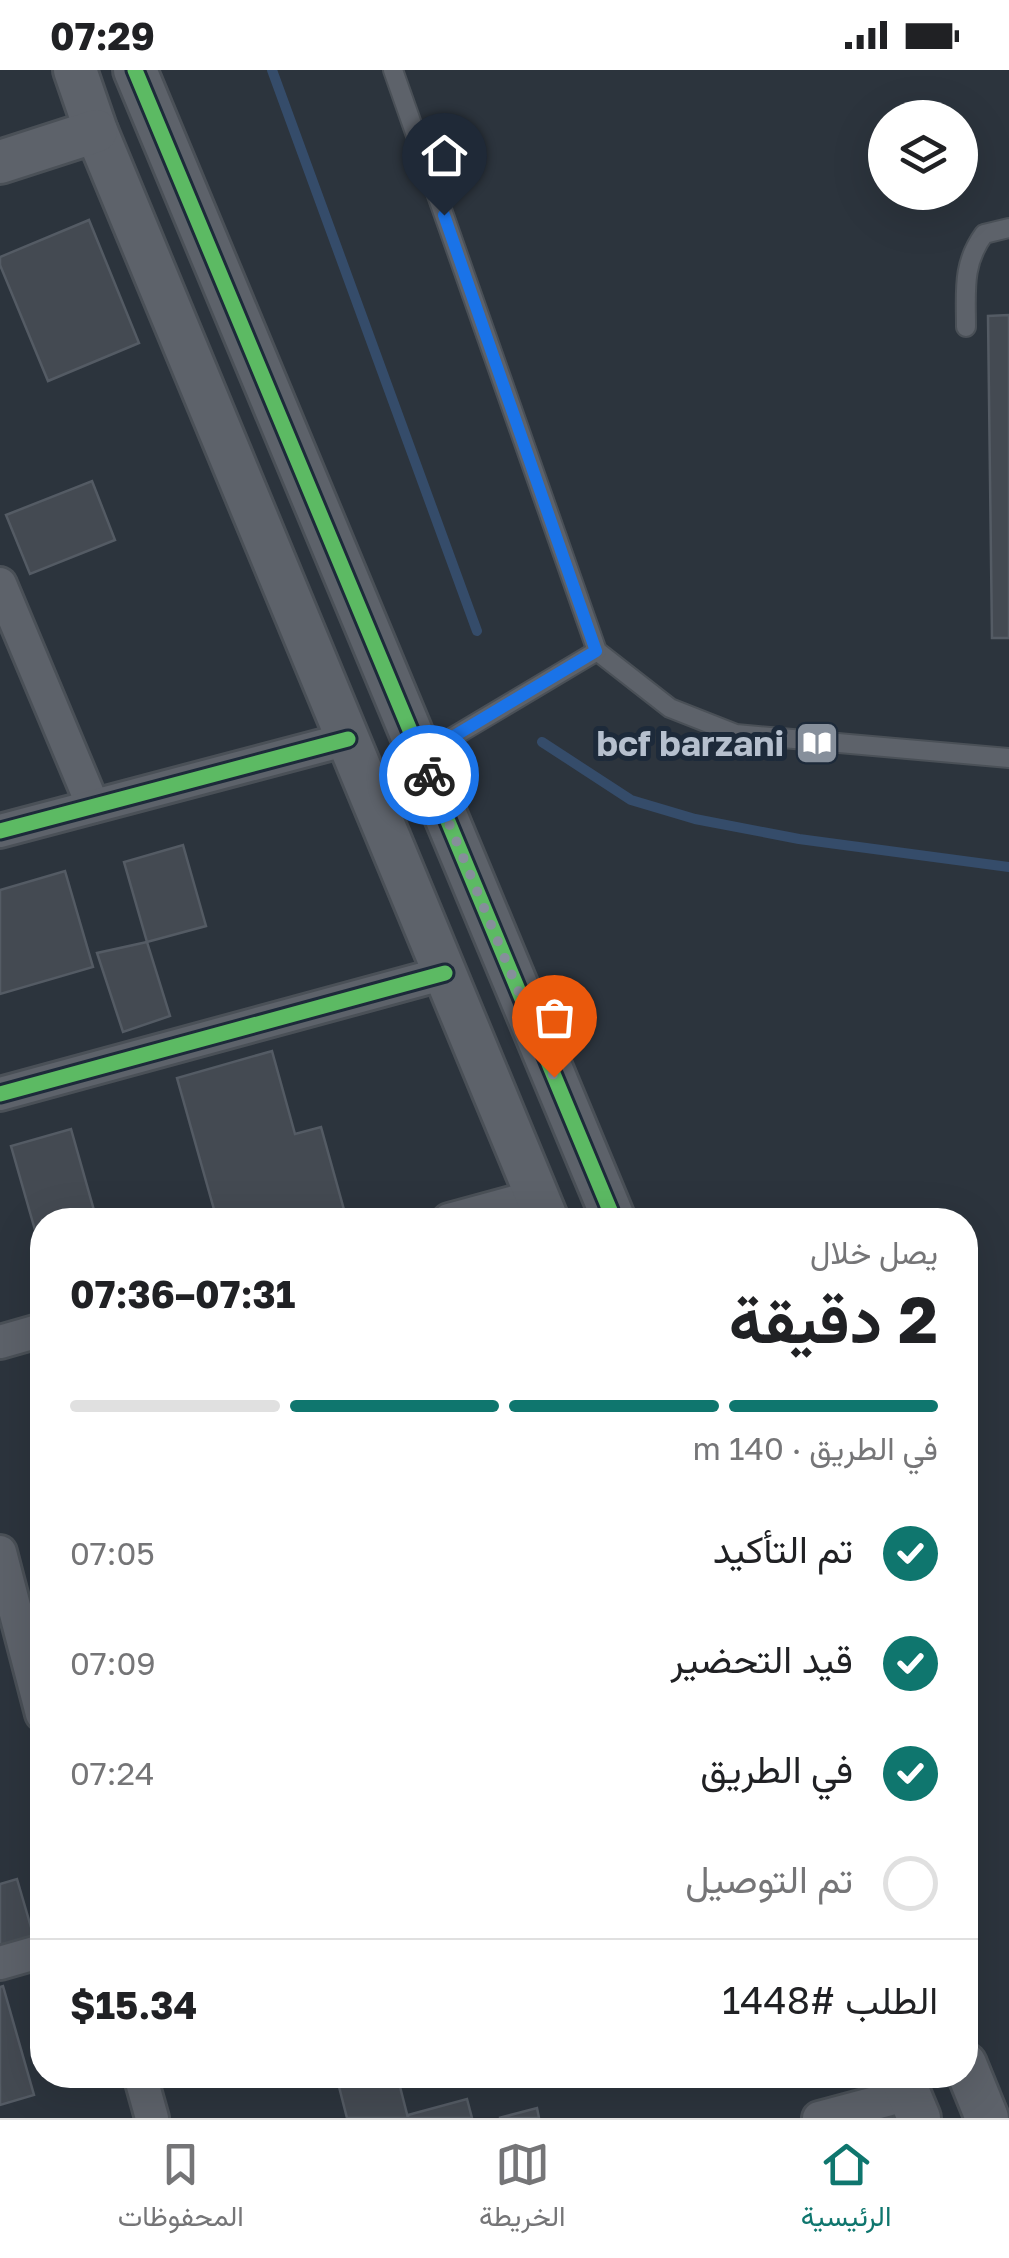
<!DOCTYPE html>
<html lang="ar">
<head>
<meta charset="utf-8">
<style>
  body { margin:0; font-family:"Golos Text",Vazirmatn,sans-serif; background:#f6f6f6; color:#202124; direction:rtl; height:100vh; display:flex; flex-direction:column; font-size:38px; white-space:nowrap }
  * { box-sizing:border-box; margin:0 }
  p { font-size:32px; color:#757577 }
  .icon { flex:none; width:55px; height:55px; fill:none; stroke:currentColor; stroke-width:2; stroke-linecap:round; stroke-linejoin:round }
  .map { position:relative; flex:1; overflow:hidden; direction:ltr }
  .side { position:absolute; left:30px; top:1138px; width:948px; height:880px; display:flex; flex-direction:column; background:#fff; border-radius:40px; box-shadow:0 10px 40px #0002; direction:rtl }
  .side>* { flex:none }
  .fabs { position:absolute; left:868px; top:30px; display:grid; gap:20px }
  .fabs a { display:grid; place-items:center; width:110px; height:110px; border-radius:50%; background:#fff; box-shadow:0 10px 40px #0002; font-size:50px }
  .pin { position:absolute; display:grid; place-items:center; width:85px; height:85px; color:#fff; margin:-102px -42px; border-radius:50% 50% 50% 0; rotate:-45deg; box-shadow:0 0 10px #0007 }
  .pin .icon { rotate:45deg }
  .courier { position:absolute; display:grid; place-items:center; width:100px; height:100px; margin:-50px; border:8px solid #1a73e8; border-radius:50%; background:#fff; color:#222; box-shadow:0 2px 12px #0007 }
  .head em { font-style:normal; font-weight:700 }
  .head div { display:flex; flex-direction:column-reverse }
  .head { display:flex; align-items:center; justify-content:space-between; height:170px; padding:0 40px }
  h1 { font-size:65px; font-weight:700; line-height:75px }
  .bar { display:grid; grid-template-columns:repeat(4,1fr); gap:15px 10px; align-content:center; height:120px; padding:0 40px }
  .bar i { height:12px; border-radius:8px; background:#e0e0e0 }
  .bar .selected { background:#0f766e }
  .bar p { grid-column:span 4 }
  .line { display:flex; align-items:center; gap:25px; padding:0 40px; border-top:2px solid #e0e0e0 }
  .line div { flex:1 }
  ol { padding:0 40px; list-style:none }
  li { display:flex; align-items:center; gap:30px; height:110px }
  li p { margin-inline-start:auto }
  li .icon { padding:10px; border-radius:50%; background:#0f766e; color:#fff; stroke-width:4 }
  li:last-child { color:#757577 }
  li i { width:55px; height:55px; border:5px solid #e0e0e0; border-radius:50% }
  .status { display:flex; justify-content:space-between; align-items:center; height:70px; padding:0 50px; background:#fff; direction:ltr }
  .status svg { height:28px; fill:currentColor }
  .dock { display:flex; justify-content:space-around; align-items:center; height:140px; border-top:2px solid #e0e0e0; background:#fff; font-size:28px; color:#757577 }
  .dock a { display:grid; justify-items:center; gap:5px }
  .dock .selected { color:#0f766e }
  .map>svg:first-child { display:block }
</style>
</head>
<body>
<div class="status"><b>07:29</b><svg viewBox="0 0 49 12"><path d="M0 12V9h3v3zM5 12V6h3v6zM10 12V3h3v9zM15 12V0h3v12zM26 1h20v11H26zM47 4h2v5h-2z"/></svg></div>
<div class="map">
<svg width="1009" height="2048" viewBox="0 0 1009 2048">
  <rect width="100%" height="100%" fill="#2c343d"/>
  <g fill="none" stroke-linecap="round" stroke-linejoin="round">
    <g stroke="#354c6a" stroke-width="10">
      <path d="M272 0 477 561"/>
      <path d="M542 672 631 730 695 749 799 769 1009 797"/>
    </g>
  </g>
  <g fill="#444a52" stroke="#545b64" stroke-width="2.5">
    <path d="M89 150 139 273 48 311 0 195V187Z"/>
    <path d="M1009 245V568H992L988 246Z"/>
    <path d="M92 411 115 470 30 504 6 445Z"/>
    <path d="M183 775 206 856 147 872 124 792Z"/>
    <path d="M65 801 93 897 0 924V820Z"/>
    <path d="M147 872 170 946 123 962 97 883Z"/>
    <path d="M272 981 295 1064 321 1057 346 1147 336 1150H217L177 1008Z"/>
    <path d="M71 1059 95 1144 73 1150H42V1158L35 1160 11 1076Z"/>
    <path d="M17 1809 35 1871 0 1881V1814Z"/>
    <path d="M3 1916 34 2025 0 2035V1917Z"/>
    <path d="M336 2005H397L408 2048H347Z"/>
    <path d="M467 2029 472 2048H408V2045Z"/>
    <path d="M537 2038 539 2048H499Z"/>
  </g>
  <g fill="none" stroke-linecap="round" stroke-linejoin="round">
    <g stroke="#4a5057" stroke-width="22">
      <g id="service">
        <path d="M393 0 597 581 670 638 736 664 1009 688"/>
        <path d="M966 257C966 221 962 194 984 164L1009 158"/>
        <path d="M421 686 597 581"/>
      </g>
    </g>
    <g stroke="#4a5057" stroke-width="38">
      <g id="minor">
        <path d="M0 514 93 736"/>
        <path d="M0 761 348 669"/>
        <path d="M0 1024 445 903"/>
        <path d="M449 1150 537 1126"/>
        <path d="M0 1272 42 1260"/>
        <path d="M0 1482 42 1644"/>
        <path d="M0 1893 42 1881"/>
        <path d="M140 2005 152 2048"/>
        <path d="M819 2048 909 2024"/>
      </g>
    </g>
    <g stroke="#4a5057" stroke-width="48">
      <g id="tertiary">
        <path d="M75 0 96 61 547 1150"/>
        <path d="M135 0 614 1150"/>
        <path d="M0 92 96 61"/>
        <path d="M965 1994 987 2048"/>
        <path d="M901 2005 919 2048"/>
      </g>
    </g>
    <use href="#service" stroke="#5d626a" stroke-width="18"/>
    <use href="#minor" stroke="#5d626a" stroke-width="32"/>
    <use href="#tertiary" stroke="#5d626a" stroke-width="42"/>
    <g stroke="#1d2a3a" stroke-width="21">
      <g id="cycleway">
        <path d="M135 0 614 1150"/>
        <path d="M0 761 348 669"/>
        <path d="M0 1024 445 903"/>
      </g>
    </g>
    <use href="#cycleway" stroke="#5cba63" stroke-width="15"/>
  </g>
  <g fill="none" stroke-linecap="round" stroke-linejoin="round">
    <path stroke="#868f9b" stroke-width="10" stroke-dasharray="0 18" d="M429 705 554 1007"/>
    <path stroke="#1a73e8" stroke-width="12" d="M429 705 421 686 596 581 444 145"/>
  </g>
  <defs>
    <g id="library-square" transform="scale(2.25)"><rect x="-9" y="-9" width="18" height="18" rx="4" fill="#868f9b" stroke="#1d2a3a"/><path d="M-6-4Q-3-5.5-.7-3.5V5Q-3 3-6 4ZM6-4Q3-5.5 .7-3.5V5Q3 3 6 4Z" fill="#fff"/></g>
  </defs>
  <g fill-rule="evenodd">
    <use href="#library-square" x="817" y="673"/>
  </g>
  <g text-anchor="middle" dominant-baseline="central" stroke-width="10" stroke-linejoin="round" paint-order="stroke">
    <g font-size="35" font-weight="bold" fill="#b6c0ce" stroke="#1d2a3a" text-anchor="end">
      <text x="784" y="673">bcf barzani</text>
    </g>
  </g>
</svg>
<div class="fabs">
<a><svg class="icon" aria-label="layers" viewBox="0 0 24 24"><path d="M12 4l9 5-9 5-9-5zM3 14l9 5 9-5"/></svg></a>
</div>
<div class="pin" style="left:554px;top:1007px;background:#ea580c"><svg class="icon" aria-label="bag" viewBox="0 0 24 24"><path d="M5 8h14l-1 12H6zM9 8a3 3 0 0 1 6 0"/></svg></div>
<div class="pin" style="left:444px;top:145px;background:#1f2937"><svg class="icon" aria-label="home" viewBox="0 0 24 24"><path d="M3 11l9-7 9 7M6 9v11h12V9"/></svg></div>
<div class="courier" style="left:429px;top:705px"><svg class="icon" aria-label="bike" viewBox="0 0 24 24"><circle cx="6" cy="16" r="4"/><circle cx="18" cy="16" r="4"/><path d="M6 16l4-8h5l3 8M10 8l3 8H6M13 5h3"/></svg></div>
<section class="side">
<div class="head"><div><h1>2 دقيقة</h1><p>يصل خلال</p></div><em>07:31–07:36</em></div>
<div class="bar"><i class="selected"></i><i class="selected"></i><i class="selected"></i><i></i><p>في الطريق · 140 m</p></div>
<ol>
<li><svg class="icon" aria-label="check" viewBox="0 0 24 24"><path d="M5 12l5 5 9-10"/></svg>تم التأكيد<p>07:05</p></li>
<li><svg class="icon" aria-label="check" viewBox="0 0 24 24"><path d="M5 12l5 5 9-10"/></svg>قيد التحضير<p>07:09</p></li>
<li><svg class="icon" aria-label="check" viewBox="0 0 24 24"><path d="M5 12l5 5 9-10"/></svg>في الطريق<p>07:24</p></li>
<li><i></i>تم التوصيل</li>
</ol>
<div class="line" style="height:130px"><div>الطلب #1448</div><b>$15.34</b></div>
</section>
</div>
<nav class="dock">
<a class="selected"><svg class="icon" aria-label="home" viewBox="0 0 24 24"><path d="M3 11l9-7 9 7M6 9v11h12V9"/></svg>الرئيسية</a>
<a><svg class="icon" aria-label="map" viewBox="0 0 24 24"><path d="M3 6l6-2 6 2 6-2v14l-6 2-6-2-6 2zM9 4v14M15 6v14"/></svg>الخريطة</a>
<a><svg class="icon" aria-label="saved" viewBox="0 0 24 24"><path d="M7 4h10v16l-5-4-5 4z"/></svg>المحفوظات</a>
</nav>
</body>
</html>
